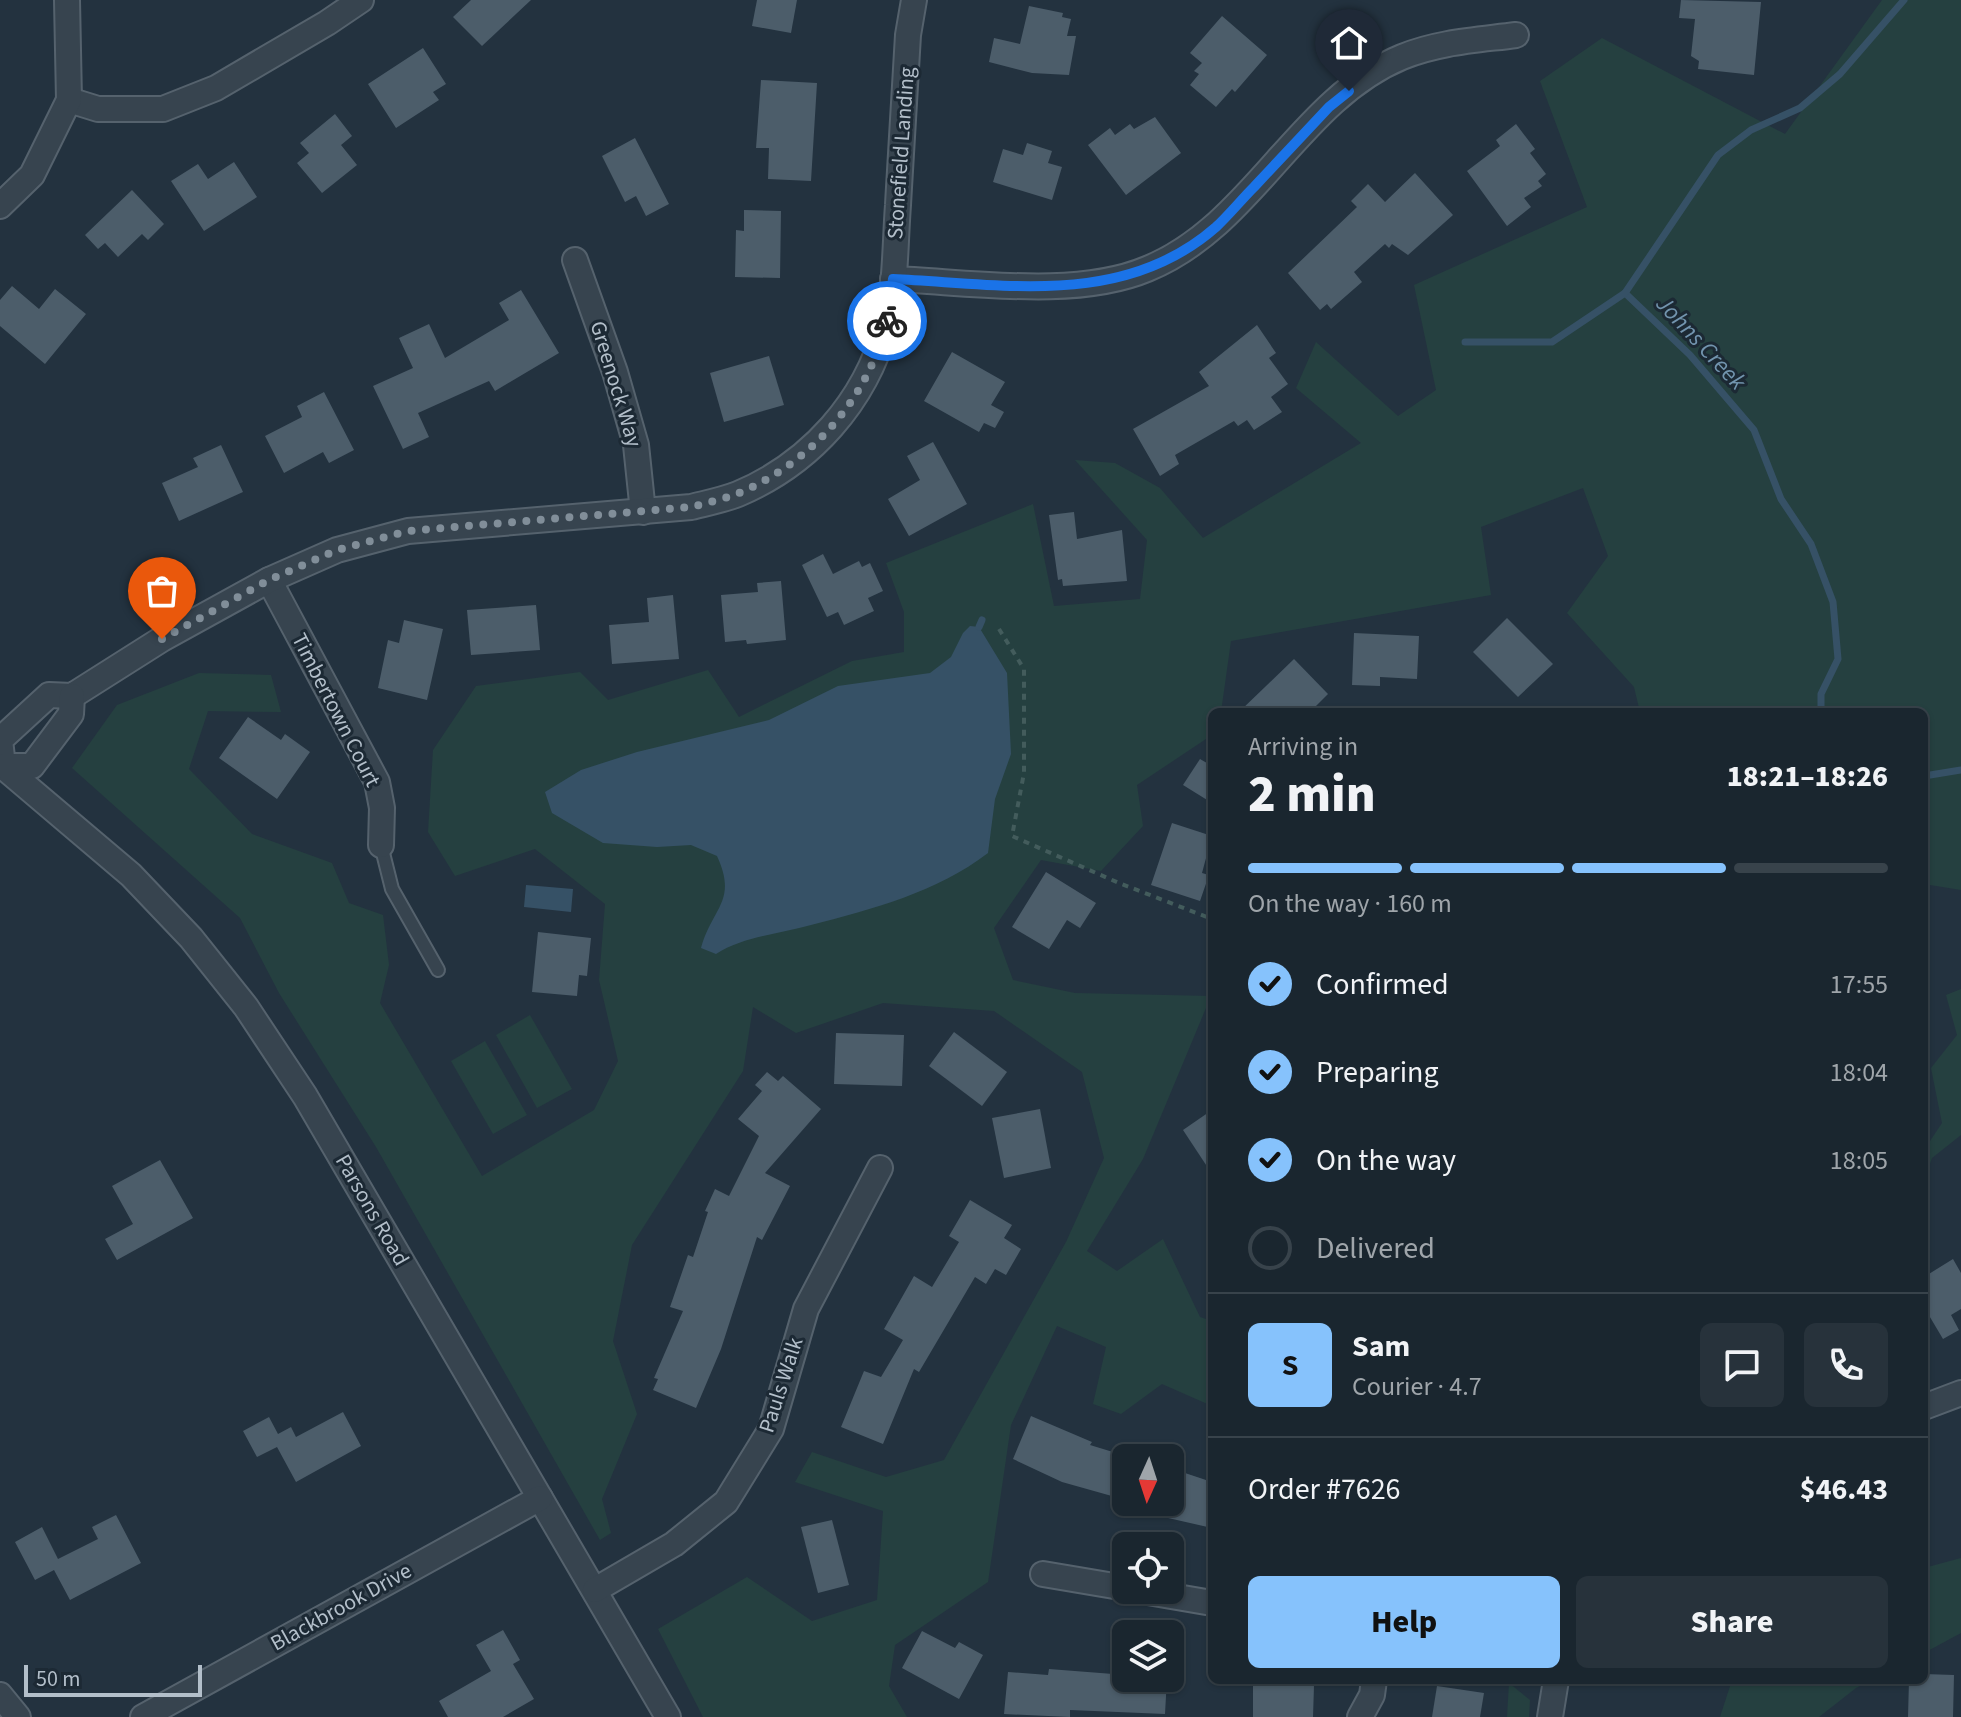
<!DOCTYPE html>
<html lang="en">
<head>
<meta charset="utf-8">
<style>
  body { margin:0; font-family:"Source Sans 3",sans-serif; background:#27323b; color:#f1f3f6; height:100vh; display:flex; flex-direction:column; font-size:30px; white-space:nowrap }
  * { box-sizing:border-box; margin:0 }
  p { font-size:26px; color:#9fa5aa }
  .icon { flex:none; width:44px; height:44px; fill:none; stroke:currentColor; stroke-width:2; stroke-linecap:round; stroke-linejoin:round }
  .map { position:relative; flex:1; overflow:hidden }
  .sheet { position:absolute; left:1208px; top:708px; width:720px; height:976px; display:flex; flex-direction:column; background:#1a262f; border-radius:12px; box-shadow:0 2px 6px #0004,0 0 0 2px #38434b }
  .sheet>* { flex:none }
  .needle { width:52px; rotate:183deg }
  .buttons { position:absolute; left:1112px; top:1444px; display:grid; gap:16px }
  .buttons a { display:grid; place-items:center; width:72px; height:72px; border-radius:12px; background:#1a262f; box-shadow:0 2px 6px #0004,0 0 0 2px #38434b; font-size:40px }
  .scale { position:absolute; left:24px; bottom:20px; width:178px; box-sizing:border-box; padding-left:8px; border:4px solid #b3bfca; border-top:0; font-size:22px; line-height:28px; white-space:nowrap; color:#b3bfca; -webkit-text-stroke:6px #1c2934; paint-order:stroke }
  .pin { position:absolute; display:grid; place-items:center; width:68px; height:68px; color:#fff; margin:-82px -34px; border-radius:50% 50% 50% 0; rotate:-45deg; box-shadow:0 0 8px #0007 }
  .pin .icon { rotate:45deg }
  .courier { position:absolute; display:grid; place-items:center; width:80px; height:80px; margin:-40px; border:6px solid #1a73e8; border-radius:50%; background:#fff; color:#222; box-shadow:0 2px 10px #0007 }
  .summary em { font-style:normal; font-weight:800 }
  .summary div { display:flex; flex-direction:column-reverse }
  .summary { display:flex; align-items:center; justify-content:space-between; height:136px; padding:0 40px }
  h1 { font-size:52px; font-weight:800; line-height:60px }
  .bar { display:grid; grid-template-columns:repeat(4,1fr); gap:12px 8px; align-content:center; height:96px; padding:0 40px }
  .bar i { height:10px; border-radius:6px; background:#38434b }
  .bar .on { background:#86c2fc }
  .bar p { grid-column:span 4 }
  .line { display:flex; align-items:center; gap:20px; padding:0 40px; border-top:2px solid #38434b }
  .line div { flex:1 }
  .round { display:grid; place-items:center; flex:none; width:84px; height:84px; border-radius:12px; background:#27323b }
  ol { padding:0 40px; list-style:none }
  li { display:flex; align-items:center; gap:24px; height:88px }
  li p { margin-inline-start:auto }
  li .icon { padding:8px; border-radius:50%; background:#86c2fc; color:#111; stroke-width:4 }
  li:last-child { color:#9fa5aa }
  li i { width:44px; height:44px; border:4px solid #38434b; border-radius:50% }
  .primary-button { display:flex; gap:16px; margin-top:auto; padding:16px 40px }
  .primary-button a { flex:1; height:92px; border-radius:12px; background:#86c2fc; color:#111; font-size:32px; font-weight:800; line-height:92px; text-align:center }
  .primary-button a+a { background:#27323b; color:#f1f3f6 }
  .map>svg:first-child { display:block }
</style>
</head>
<body>
<div class="map">
<svg width="1961" height="1717" viewBox="0 0 1961 1717">
  <rect width="100%" height="100%" fill="#23323f"/>
  <g fill="#254040">
    <path d="M1882 0H1961V890L1924 884V712H1640L1634 687 1567 613 1608 556 1583 488 1481 527 1491 595 1231 641 1221 712H1212V735L1137 785 1143 826 1101 871 1041 860 994 928 1013 980 1075 993 1211 996 1143 1159 1087 1251 1117 1271 1163 1239 1200 1317 1212 1321V1406L1162 1384 1121 1414 1093 1404 1106 1347 1057 1326 1011 1425 988 1582 895 1645 889 1686 907 1717H703L658 1629 747 1577 812 1621 877 1600 883 1511 795 1482 812 1452 886 1477 944 1460 1066 1242 1104 1158 1082 1072 994 1011 883 1003 796 1033 753 1007 743 1071 632 1245 613 1341 637 1414 602 1499 611 1533 600 1540 376 1147 279 993 240 918 72 768 117 705 199 673 271 675 281 712 208 711 189 769 252 834 332 863 349 903 383 915 389 965 380 1003 482 1176 594 1110 618 1061 599 980 605 904 535 849 455 876 428 832 433 750 476 686 580 672 608 700 708 670 739 717 852 661 904 652V612L886 563 1033 504 1054 606 1140 599 1147 540 1075 460 1115 463 1160 488 1203 538 1361 443 1296 388 1316 342 1398 416 1436 390 1414 285 1587 207 1540 81 1602 38 1785 134Z"/>
    <path d="M1961 989V1135L1932 1158 1924 1181V1150L1942 1123 1931 1068 1957 1035 1946 995Z"/>
    <path d="M530 1015 572 1089 537 1108 496 1035Z"/>
    <path d="M485 1041 527 1115 493 1134 451 1061Z"/>
    <path d="M1961 1558V1633L1924 1653V1568Z"/>
    <path d="M1732 1680H1872L1856 1688 1819 1717H1720Z"/>
    <path d="M1509 1683 1530 1700 1529 1717H1507Z"/>
  </g>
  <g fill="#365166">
    <path d="M970 626 979 627 1007 673 1011 754 995 799 988 853C937 892 873 909 811 925 780 934 743 936 716 954L701 948C712 908 738 901 717 856L691 845 657 847 603 843 552 813 545 792 581 770 637 752 769 720 838 686 930 673 951 657 963 633Z"/>
    <path d="M526 885 573 889 571 912 524 907Z"/>
  </g>
  <g fill="none" stroke-linecap="round" stroke-linejoin="round">
    <g stroke="#365166" stroke-width="7">
      <path d="M1625 293 1690 355 1754 430 1781 499 1811 544 1833 602 1838 659 1821 694V712"/>
      <path d="M1465 342H1552L1625 293 1718 155 1751 130 1800 108 1840 74 1904 0"/>
      <path d="M979 627 982 620"/>
      <path d="M1924 776 1961 770"/>
    </g>
  </g>
  <g fill="#4c5d6a">
    <path d="M471 0H531L482 46 453 17Z"/>
    <path d="M757 0H797L791 33 752 26Z"/>
    <path d="M1681 0 1761 2 1754 75 1698 69 1699 61 1691 56 1695 19 1679 18Z"/>
    <path d="M1029 6 1063 13 1062 17 1071 19 1067 36H1076L1069 75 1032 73 989 62 994 38 1020 44Z"/>
    <path d="M1222 16 1267 55 1235 92 1232 89 1216 107 1190 85 1199 74 1194 71 1202 63 1190 53Z"/>
    <path d="M423 48 446 84 433 92 439 100 396 128 368 84Z"/>
    <path d="M761 80 817 83 811 181 768 179 769 148H756Z"/>
    <path d="M335 114 352 136 341 145 357 165 322 193 297 163 309 153 300 143Z"/>
    <path d="M1155 117 1181 153 1126 195 1088 145 1110 128 1115 135 1130 124 1134 129Z"/>
    <path d="M1516 124 1535 149 1530 153 1546 174 1538 181 1542 186 1524 198 1531 207 1507 226 1467 171 1500 146 1496 140Z"/>
    <path d="M635 138 669 204 646 216 636 196 625 202 602 156Z"/>
    <path d="M1027 143 1052 151 1048 163 1062 167 1052 200 993 182 1003 149 1023 155Z"/>
    <path d="M234 162 257 197 204 231 171 181 198 164 208 179Z"/>
    <path d="M1415 173 1453 215 1408 255 1392 244 1389 248 1385 244 1354 272 1362 282 1331 309 1327 304 1320 310 1288 273 1357 207 1351 201 1368 184 1385 202Z"/>
    <path d="M132 190 164 224 148 240 142 234 118 257 105 243 98 249 85 235Z"/>
    <path d="M744 210 781 211 780 278 735 277 736 230 744 231Z"/>
    <path d="M12 286 39 309 55 289 86 314 45 364 0 326V300Z"/>
    <path d="M521 290 559 353 495 391 489 381 418 413 429 437 403 449 373 386 413 368 399 338 429 324 445 358 509 320 499 303Z"/>
    <path d="M1257 325 1276 353 1269 358 1288 384 1271 397 1282 412 1254 430 1247 420 1238 426 1234 421 1175 455 1179 464 1160 476 1133 429 1209 386 1199 372Z"/>
    <path d="M952 352 1005 382 991 405 1004 412 995 428 984 423 979 432 924 401Z"/>
    <path d="M769 356 784 405 724 422 710 373Z"/>
    <path d="M324 392 354 450 329 463 323 452 284 473 265 436 302 417 297 406Z"/>
    <path d="M933 442 967 504 909 536 888 499 920 480 907 456Z"/>
    <path d="M221 445 243 492 179 521 162 483 198 467 193 458Z"/>
    <path d="M1074 512 1077 539 1122 530 1127 581 1063 586 1062 579 1058 580 1049 515Z"/>
    <path d="M823 554 833 574 859 561 862 567 870 563 883 591 868 598 874 611 844 625 838 612 827 617 802 565Z"/>
    <path d="M781 581 786 640 747 644 746 640 725 642 721 595 758 592 757 583Z"/>
    <path d="M673 595 679 659 612 664 609 625 649 622 647 598Z"/>
    <path d="M536 605 540 650 471 655 467 610Z"/>
    <path d="M1507 618 1553 664 1518 697 1473 652Z"/>
    <path d="M404 620 443 629 427 700 378 688 388 640 399 643Z"/>
    <path d="M1354 633 1419 636 1417 679 1380 677V686L1352 685Z"/>
    <path d="M1294 659 1328 694 1310 712H1239Z"/>
    <path d="M248 717 281 740 285 734 310 752 277 799 219 758Z"/>
    <path d="M1200 759 1212 766V803L1183 785Z"/>
    <path d="M1172 823 1212 836 1202 873 1209 875 1200 901 1151 885Z"/>
    <path d="M1046 872 1096 903 1080 928 1067 920 1049 949 1012 927Z"/>
    <path d="M538 932 591 938 587 976 579 975 577 996 532 992Z"/>
    <path d="M954 1032 1007 1072 982 1106 929 1066Z"/>
    <path d="M836 1033 904 1035 902 1086 834 1084Z"/>
    <path d="M767 1072 778 1081 783 1076 821 1109 765 1173 790 1186 762 1240 757 1237 721 1349 696 1408 653 1390 658 1379 654 1378 683 1311 670 1307 688 1255 693 1257 708 1212 705 1211 715 1189 729 1196 759 1136 738 1119 762 1091 755 1085Z"/>
    <path d="M1040 1109 1051 1168 1004 1178 992 1118Z"/>
    <path d="M1212 1110V1174L1183 1130Z"/>
    <path d="M160 1160 193 1218 117 1260 105 1239 133 1224 112 1186Z"/>
    <path d="M970 1200 1012 1225 1004 1238 1021 1249 1006 1275 995 1269 986 1284 975 1277 919 1372 914 1369 883 1444 841 1427 864 1371 881 1377 903 1340 884 1329 914 1276 932 1287 959 1242 949 1236Z"/>
    <path d="M1953 1259 1961 1273V1309L1951 1315 1959 1330 1943 1339 1924 1307V1277Z"/>
    <path d="M343 1412 361 1446 296 1482 277 1447 257 1457 243 1431 269 1417 278 1434 291 1427 296 1437Z"/>
    <path d="M1031 1416 1092 1442 1090 1445 1126 1456V1500L1062 1482 1013 1459Z"/>
    <path d="M1170 1468 1212 1482V1528L1133 1510 1134 1502H1170Z"/>
    <path d="M116 1515 141 1563 70 1600 54 1570 35 1580 15 1542 42 1527 58 1559 98 1539 92 1527Z"/>
    <path d="M832 1520 849 1585 818 1593 801 1527Z"/>
    <path d="M503 1630 520 1660 513 1664 534 1699 503 1717H448L439 1701 491 1671 476 1645Z"/>
    <path d="M922 1631 955 1648 959 1642 983 1655 959 1699 902 1668Z"/>
    <path d="M1049 1669 1126 1675V1678H1167L1165 1714 1070 1710V1717L1004 1714 1008 1672 1048 1675Z"/>
    <path d="M1924 1674 1954 1675 1953 1717H1908L1909 1680H1924Z"/>
    <path d="M1253 1684 1314 1685 1313 1717H1253Z"/>
    <path d="M1437 1686 1484 1693 1480 1717H1432Z"/>
  </g>
  <g fill="none" stroke-linecap="round" stroke-linejoin="round">
    <g stroke="#55626d" stroke-width="16">
      <path id="lane" d="M381 845 392 889 438 970"/>
    </g>
    <g stroke="#55626d" stroke-width="28">
      <g id="street">
        <path d="M69 100 98 109H163L216 88 327 23 361 0"/>
        <path d="M0 206 32 175 69 100 67 0"/>
        <path d="M575 260 615 372 636 445 643 512"/>
        <path d="M893 279C969 282 1076 299 1147 269 1253 226 1298 100 1402 57 1438 42 1478 40 1516 35"/>
        <path d="M269 580 377 782 382 808 381 845"/>
        <path d="M0 764 131 875 191 938 246 1007 305 1096 668 1717"/>
        <path d="M3 766 0 740 49 695 72 696 162 639 269 580 337 550 408 531 691 507C707 503 723 500 738 494 811 463 865 402 886 326 896 288 895 244 898 205 901 148 905 91 908 35L914 0"/>
        <path d="M3 766H32L71 714 72 696"/>
        <path d="M1924 1407 1961 1393"/>
        <path d="M1043 1574 1126 1588"/>
        <path d="M595 1590 674 1544 726 1502 771 1429 806 1309 880 1168"/>
        <path d="M1136 1590 1212 1603"/>
        <path d="M0 1695 18 1717"/>
        <path d="M143 1717 540 1498"/>
        <path d="M1360 1717 1372 1695 1374 1680"/>
        <path d="M1550 1717 1556 1680"/>
      </g>
    </g>
    <path stroke="#435c5c" stroke-width="4" stroke-dasharray="6 6" stroke-linecap="butt" d="M999 629 1024 669V773L1012 836 1119 883 1212 919"/>
    <use href="#lane" stroke="#37444f" stroke-width="12"/>
    <use href="#street" stroke="#37444f" stroke-width="24"/>
  </g>
  <g fill="none" stroke-linecap="round" stroke-linejoin="round">
    <path stroke="#818e99" stroke-width="8" stroke-dasharray="0 14.4" d="M162 639 269 580 337 550 408 531 691 507C707 503 724 499 739 493 812 462 868 399 887 321"/>
    <path stroke="#1a73e8" stroke-width="10" d="M887 321 893 279C1005 284 1124 308 1216 227 1229 215 1241 200 1254 187 1279 160 1304 134 1329 107L1349 91"/>
  </g>
  <g text-anchor="middle" dominant-baseline="central" stroke-width="6" stroke-linejoin="round" paint-order="stroke">
    <g font-size="22" fill="#b3bfca" stroke="#1c2934">
      <text transform="translate(901 153) rotate(-86)">Stonefield Landing</text>
      <text transform="translate(616 384) rotate(73)">Greenock Way</text>
      <text transform="translate(336 710) rotate(63)">Timbertown Court</text>
      <text transform="translate(372 1210) rotate(60)">Parsons Road</text>
      <text transform="translate(781 1385) rotate(-72)">Pauls Walk</text>
      <text transform="translate(341 1607) rotate(-29)">Blackbrook Drive</text>
    </g>
    <g font-size="24" font-style="italic" fill="#7294ae" stroke="#1c2934">
      <text transform="translate(1701 343) rotate(47)">Johns Creek</text>
    </g>
  </g>
</svg>
<div class="buttons">
<a><svg class="needle" viewBox="-14 -14 28 28"><path d="M0-13l5 13h-10z" fill="#e53935"/><path d="M0 13l5-13h-10z" fill="#9fa5aa"/></svg></a>
<a><svg class="icon" aria-label="locate" viewBox="0 0 24 24"><circle cx="12" cy="12" r="6"/><path d="M12 2v4M12 18v4M2 12h4M18 12h4"/></svg></a>
<a><svg class="icon" aria-label="layers" viewBox="0 0 24 24"><path d="M12 4l9 5-9 5-9-5zM3 14l9 5 9-5"/></svg></a>
</div>
<div class="scale">50 m</div>
<div class="pin" style="left:162px;top:639px;background:#ea580c"><svg class="icon" aria-label="bag" viewBox="0 0 24 24"><path d="M5 8h14l-1 12H6zM9 8a3 3 0 0 1 6 0"/></svg></div>
<div class="pin" style="left:1349px;top:91px;background:#1f2937"><svg class="icon" aria-label="home" viewBox="0 0 24 24"><path d="M3 11l9-7 9 7M6 9v11h12V9"/></svg></div>
<div class="courier" style="left:887px;top:321px"><svg class="icon" aria-label="bike" viewBox="0 0 24 24"><circle cx="6" cy="16" r="4"/><circle cx="18" cy="16" r="4"/><path d="M6 16l4-8h5l3 8M10 8l3 8H6M13 5h3"/></svg></div>
<section class="sheet">
<div class="summary"><div><h1>2 min</h1><p>Arriving in</p></div><em>18:21–18:26</em></div>
<div class="bar"><i class="on"></i><i class="on"></i><i class="on"></i><i></i><p>On the way · 160 m</p></div>
<ol>
<li><svg class="icon" aria-label="check" viewBox="0 0 24 24"><path d="M5 12l5 5 9-10"/></svg>Confirmed<p>17:55</p></li>
<li><svg class="icon" aria-label="check" viewBox="0 0 24 24"><path d="M5 12l5 5 9-10"/></svg>Preparing<p>18:04</p></li>
<li><svg class="icon" aria-label="check" viewBox="0 0 24 24"><path d="M5 12l5 5 9-10"/></svg>On the way<p>18:05</p></li>
<li><i></i>Delivered</li>
</ol>
<div class="line" style="height:144px"><b class="round" style="background:#86c2fc;color:#111">S</b><div><b>Sam</b><p>Courier · 4.7</p></div><a class="round"><svg class="icon" aria-label="chat" viewBox="0 0 24 24"><path d="M4 5h16v11H9l-5 4z"/></svg></a><a class="round"><svg class="icon" aria-label="phone" viewBox="0 0 24 24"><path d="M5 4h4l2 5-3 2q2 4 5 5l2-3 5 2v4C11 20 4 13 5 4z"/></svg></a></div>
<div class="line" style="height:104px"><div>Order #7626</div><b>$46.43</b></div>
<div class="primary-button"><a>Help</a><a>Share</a></div>
</section>
</div>
</body>
</html>
